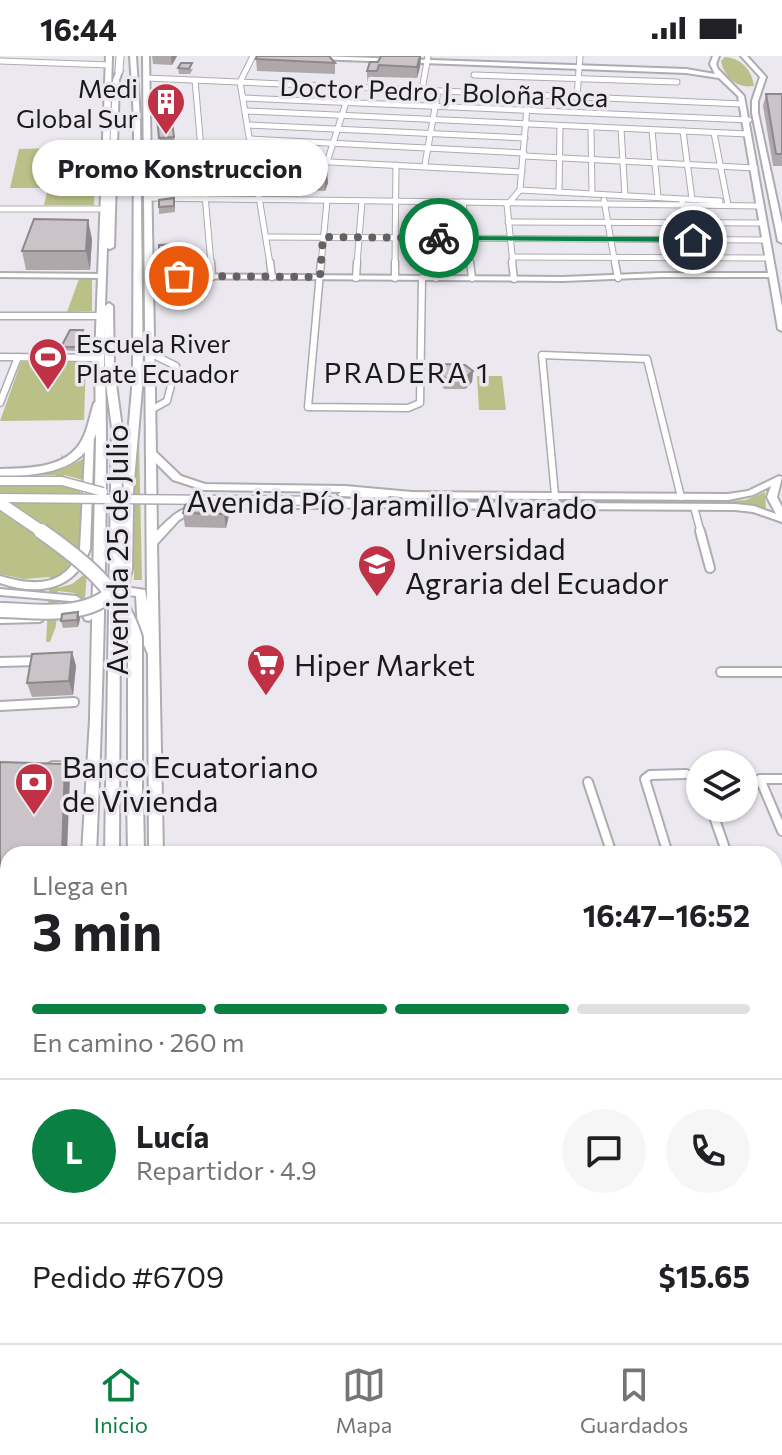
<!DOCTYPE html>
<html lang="es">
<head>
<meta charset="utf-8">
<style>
  body { margin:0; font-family:Commissioner,sans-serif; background:#f6f6f6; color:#202124; height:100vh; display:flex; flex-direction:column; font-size:30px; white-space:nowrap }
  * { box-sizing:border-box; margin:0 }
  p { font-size:26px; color:#757577 }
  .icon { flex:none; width:44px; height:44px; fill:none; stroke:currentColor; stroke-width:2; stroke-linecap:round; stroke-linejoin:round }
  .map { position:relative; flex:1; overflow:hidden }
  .panel { position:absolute; left:0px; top:790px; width:782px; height:498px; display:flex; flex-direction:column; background:#fff; border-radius:24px 24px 0 0; box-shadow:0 2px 6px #0004 }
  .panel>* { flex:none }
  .tools { position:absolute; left:686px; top:694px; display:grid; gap:16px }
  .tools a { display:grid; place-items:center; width:72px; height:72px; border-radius:50%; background:#fff; box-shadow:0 2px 6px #0004; font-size:40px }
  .pin { position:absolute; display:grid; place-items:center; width:68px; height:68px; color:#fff; margin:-34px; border:4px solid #fff; border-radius:50%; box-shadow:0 2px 8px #0007 }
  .courier { position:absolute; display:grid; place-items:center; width:80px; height:80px; margin:-40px; border:6px solid #0b8043; border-radius:50%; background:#fff; color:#222; box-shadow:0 2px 10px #0007 }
  .bubble { position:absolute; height:56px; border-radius:28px; background:#fff; box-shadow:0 2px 6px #0004; font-size:26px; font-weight:700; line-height:56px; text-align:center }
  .overview em { font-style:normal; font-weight:700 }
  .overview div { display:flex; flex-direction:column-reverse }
  .overview { display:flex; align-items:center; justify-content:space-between; height:136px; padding:0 32px }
  h1 { font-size:52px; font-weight:700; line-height:60px }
  .bar { display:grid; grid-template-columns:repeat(4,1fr); gap:12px 8px; align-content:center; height:96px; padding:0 32px }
  .bar i { height:10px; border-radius:6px; background:#e0e0e0 }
  .bar .selected { background:#0b8043 }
  .bar p { grid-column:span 4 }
  .line { display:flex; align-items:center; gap:20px; padding:0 32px; border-top:2px solid #e0e0e0 }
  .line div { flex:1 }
  .round { display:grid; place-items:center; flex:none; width:84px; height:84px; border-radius:42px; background:#f6f6f6 }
  .status { display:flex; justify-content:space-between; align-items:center; height:56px; padding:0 40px; background:#fff; direction:ltr }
  .status svg { height:22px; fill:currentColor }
  .dock { display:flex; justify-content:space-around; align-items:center; height:112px; border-top:2px solid #e0e0e0; background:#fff; font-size:22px; color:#757577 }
  .dock a { display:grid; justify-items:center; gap:4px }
  .dock .selected { color:#0b8043 }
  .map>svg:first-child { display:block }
</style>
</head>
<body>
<div class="status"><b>16:44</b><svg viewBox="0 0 49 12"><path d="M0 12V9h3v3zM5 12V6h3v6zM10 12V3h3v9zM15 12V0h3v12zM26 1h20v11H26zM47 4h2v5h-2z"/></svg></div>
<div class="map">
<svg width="782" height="1287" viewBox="0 0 782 1287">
  <rect width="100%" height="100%" fill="#ece8ef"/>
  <g fill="#bac188">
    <path d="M725 1C741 2 752 14 754 30 737 33 724 21 721 5Z"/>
    <path d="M97 91 94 149H44L48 132H10L19 93Z"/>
    <path d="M266 104 302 106 289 135 272 134Z"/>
    <path d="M79 223H92V255L67 256Z"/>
    <path d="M21 306H86L84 364 0 365Z"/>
    <path d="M477 320H502L506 354H479Z"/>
    <path d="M139 384 142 524H134V420Z"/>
    <path d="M62 398 65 412 83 403V424L64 419 63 429 80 434C83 455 87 498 71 513 67 516 63 517 59 519L58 532 72 528 87 516 85 543 74 537 58 535 56 570 50 586H46L50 521 24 523 0 518V428L56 427V419H41L57 414Z"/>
    <path d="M765 436 766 454 730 448 423 444 730 445 746 444Z"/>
  </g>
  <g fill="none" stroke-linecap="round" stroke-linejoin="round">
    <g stroke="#aeabb1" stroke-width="7">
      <g id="street-far3">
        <path d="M253 0 240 26 270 208"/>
        <path d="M0 5 109 9"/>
        <path d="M474 19 677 26"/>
        <path d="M146 22 742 48"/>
        <path d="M195 24 211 208"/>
        <path d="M422 34 428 0"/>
        <path d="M577 41 580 0"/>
        <path d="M243 42 749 64"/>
        <path d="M246 55 748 78"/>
        <path d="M248 69 525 82"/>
        <path d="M591 71 592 138"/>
        <path d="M621 73 625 140"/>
        <path d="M652 74 658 141"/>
        <path d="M683 75 692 143"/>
        <path d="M714 77 728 149"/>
        <path d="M250 83 524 97"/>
        <path d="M148 99 252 92"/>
        <path d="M524 100 755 112"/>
        <path d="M253 102 522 116"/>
        <path d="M328 103 351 31"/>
        <path d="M425 108 438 35"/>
        <path d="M520 134 720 145"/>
        <path d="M559 136 560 70"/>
        <path d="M149 142 761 150"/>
        <path d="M604 144 615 208"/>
        <path d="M433 146 435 208"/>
        <path d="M463 146 470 208"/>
        <path d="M682 146 699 208"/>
        <path d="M0 153H103"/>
        <path d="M508 166 764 167"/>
        <path d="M266 181 767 184"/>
        <path d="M512 201 770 202"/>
        <path d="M321 208 327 145"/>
        <path d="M357 208 362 145"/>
        <path d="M395 208 396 109"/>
        <path d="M513 208 507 149 520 134 528 39"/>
      </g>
    </g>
    <g stroke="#aeabb1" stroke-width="9">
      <g id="street-far2">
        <path d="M211 206 212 221"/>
        <path d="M270 206 272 221"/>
        <path d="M321 206 308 351 408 352 420 347 422 222"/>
        <path d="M435 206 436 222"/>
        <path d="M470 206 472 222"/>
        <path d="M512 206 514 223"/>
        <path d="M615 206 618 222"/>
        <path d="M699 206 702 218"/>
        <path d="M356 222 357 206"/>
        <path d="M395 222V206"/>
        <path d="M0 260H101"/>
        <path d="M150 297 176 310 167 345 151 354"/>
        <path d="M0 301 99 302"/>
        <path d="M0 347 18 301"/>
        <path d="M556 450 542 299 647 303 681 441"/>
        <path d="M694 451 701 477"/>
      </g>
    </g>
    <g stroke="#aeabb1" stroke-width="12">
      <g id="street-far1">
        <path d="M700 475 710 512"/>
        <path d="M0 563 39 562"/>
        <path d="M0 606 39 605"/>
        <path d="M721 616H782"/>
        <path d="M0 650 74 646"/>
        <path d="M782 723H760L782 775"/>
        <path d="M588 726 612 798"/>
        <path d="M711 752 727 798"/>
        <path d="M668 798 645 723 650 719 686 718"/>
      </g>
    </g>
    <g stroke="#aeabb1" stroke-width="14">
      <g id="street">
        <path d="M774 930 782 953"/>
        <path d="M535 1280 537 1287"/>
        <path d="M673 1280 675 1287"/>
      </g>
    </g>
    <g stroke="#aeabb1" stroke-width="4">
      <g id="secondary">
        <path d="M318 0 686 13 715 18 710 8 713 0H719L716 8 718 13 744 40 782 251V275L778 273 769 221H661L563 225 146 222V218H149L563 221 661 217H768L738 40 719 22 686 17 316 3Z"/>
        <path d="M741 0H747L766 21 758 45V57L782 168V187L778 185 752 57V45L760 21Z"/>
        <path d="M0 217 102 218 106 220 102 222 0 221Z"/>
        <path d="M90 375 94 378 90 493C75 535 38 540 0 527V520C34 530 66 532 80 493L86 378Z"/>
        <path d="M779 420 782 421 777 441 782 451V466L753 456 735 454 404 452 399 449 404 446 735 448 754 450 776 458 767 441 771 430 753 439 728 444 403 442 398 439 403 436 728 438 748 435Z"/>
        <path d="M343 435 386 436 391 439 386 442 340 440 338 438Z"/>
        <path d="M331 442 375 444 380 447 375 450 328 447 326 445Z"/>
        <path d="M0 533 76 540 86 546 94 561 89 565 85 564 78 550 70 545 0 539Z"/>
        <path d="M52 706 92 707 96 709 98 712 96 715 92 717 52 716 48 714 46 711 48 708Z"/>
        <path d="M782 958V970L774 971V959Z"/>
        <path d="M8 1104V1118L0 1119V1105Z"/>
        <path d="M8 1126V1142L0 1143V1127Z"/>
      </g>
    </g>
    <g stroke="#aeabb1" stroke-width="4">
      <g id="primary">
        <path d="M106 0H112L108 143 113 24 117 14 122 15 119 24 114 191 110 193 107 192 105 250 109 247 113 250 114 313 122 372 121 533 125 531 145 534 147 546 143 0H149L156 396 181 420 205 428 345 430 412 436 417 439 412 442 345 436 204 434 173 424 156 407 157 475C169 462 183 449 201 449L202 451 179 464 157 488 163 798H149L148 598 138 575 136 540 127 539 125 549 120 552 119 798H105L112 372 104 313 105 256C104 299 106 341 106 384 106 522 102 660 96 798H82L90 663 96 383 95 302Z"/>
        <path d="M130 0H136L140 63 143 321 132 448 127 451 122 448 133 321 134 63Z"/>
        <path d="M413 446 417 447V451L215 453 210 450 215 447Z"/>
        <rect x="61" y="1280" width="18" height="7"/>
        <rect x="93" y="1280" width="18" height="7"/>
        <rect x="129" y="1280" width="18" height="7"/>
        <rect x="162" y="1280" width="18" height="7"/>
      </g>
    </g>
    <g stroke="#aeabb1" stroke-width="4">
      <g id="highway">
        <path d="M99 344 104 347C101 359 99 372 94 383 77 418 34 419 0 421V413C28 412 67 413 82 384 88 373 90 359 94 347Z"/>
        <path d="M127 444 133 448 132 513 129 525 123 529 117 525 120 513 121 448Z"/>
        <path d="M135 733 140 735 143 739 144 798H128L127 739 130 735Z"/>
      </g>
    </g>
    <use href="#street-far3" stroke="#fff" stroke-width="5"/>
    <use href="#street-far2" stroke="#fff" stroke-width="6"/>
    <use href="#street-far1" stroke="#fff" stroke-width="8"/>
    <use href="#street" stroke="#fff" stroke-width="10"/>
    <use href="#secondary" fill="#fff" fill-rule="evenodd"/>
    <use href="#primary" fill="#fff" fill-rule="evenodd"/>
    <use href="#highway" fill="#fff" fill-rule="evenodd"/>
    <g stroke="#aeabb1" stroke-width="11" stroke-linecap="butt">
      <g id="secondary-bridge">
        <path d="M0 425H62L103 436"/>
        <path d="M0 442 331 445"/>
      </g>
    </g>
    <g stroke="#aeabb1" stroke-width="9" stroke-linecap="butt">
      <path id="primary-bridge" d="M119 15 120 0"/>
    </g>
    <g stroke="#aeabb1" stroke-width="14" stroke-linecap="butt">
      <path id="highway-bridge-far1" d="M0 447 44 477"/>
    </g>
    <g stroke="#aeabb1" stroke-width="18" stroke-linecap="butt">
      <g id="highway-bridge">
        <path d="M41 475C82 504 120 533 135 582V739"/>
        <path d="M0 554C44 555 94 565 123 525"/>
      </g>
    </g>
    <use href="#secondary-bridge" stroke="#fff" stroke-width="8"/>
    <use href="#primary-bridge" stroke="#fff" stroke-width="7"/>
    <use href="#highway-bridge-far1" stroke="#fff" stroke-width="11"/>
    <use href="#highway-bridge" stroke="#fff" stroke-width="14"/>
  </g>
  <g fill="#aea8ab">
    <path d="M152 0H177L172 9 153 8Z"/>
    <path d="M421 0 420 11 417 22 379 21 378 27 367 26V15L378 6Z"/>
    <path d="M256 3 335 7V18L257 15Z"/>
    <path d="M178 12 193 13 190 18H179Z"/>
    <path d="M766 38H782V110H773L763 50Z"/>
    <path d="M169 40 175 88 160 89 155 41Z"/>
    <path d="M327 116 328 127 325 135 285 133 284 122Z"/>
    <path d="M175 148V156L159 158V151Z"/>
    <path d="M92 183 90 214H26L22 195Z"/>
    <path d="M178 188 179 212 160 213 159 203Z"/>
    <path d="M83 274 84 277 76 295 62 294 61 291Z"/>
    <path d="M438 315H473L472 326 465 333H444L438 325Z"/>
    <path d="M227 445 229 459 226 472 185 471 183 457Z"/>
    <path d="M78 556 80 563 78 571 63 572 61 565Z"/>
    <path d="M72 596 76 610 73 639 32 641 27 627Z"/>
    <path d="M0 706 70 721 8 798V870L0 871Z"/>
    <path d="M8 893V1099L0 1100V894Z"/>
  </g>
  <g fill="#8d888b">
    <path d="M172 0H177L172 9 171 1Z"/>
    <path d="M421 0 420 11 417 22V11Z"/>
    <path d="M327 116 328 127 325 135V124Z"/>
    <path d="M88 164 92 183 90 214 86 195Z"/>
    <path d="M83 274 84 277 76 295 75 291Z"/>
    <path d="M473 315 472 326 465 333V322Z"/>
    <path d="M227 445 229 459 226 472 224 458Z"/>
    <path d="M78 556 80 563 78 571 77 564Z"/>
    <path d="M72 596 76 610 73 639 69 625Z"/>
    <path d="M65 708 70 721 67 798H62Z"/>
  </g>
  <g fill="#cac3c7" stroke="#8d888b" stroke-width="2">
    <path d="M257 0H329L335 7 256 3Z"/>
    <path d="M381 0H420L417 11 379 9 377 15H367L370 6H378Z"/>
    <path d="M181 7H192L189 13 178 12Z"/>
    <path d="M766 38H782V98H776Z"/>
    <path d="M169 40 174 81 159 82 155 41Z"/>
    <path d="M284 115 327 116 325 124 284 122Z"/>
    <path d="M174 142V150L159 151V144Z"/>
    <path d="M34 163 88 164 86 195H22Z"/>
    <path d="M178 188V202L159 203V189Z"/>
    <path d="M70 274H83L75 291H61Z"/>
    <path d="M444 308 465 309 473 315 465 322H445L438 315Z"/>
    <path d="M198 444 227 445 224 458 183 457 185 449Z"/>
    <path d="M78 556 77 564 61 565 62 558Z"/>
    <path d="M72 596 69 625 27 627 32 598Z"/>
    <path d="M0 706 65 708 62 798H8V856L0 857Z"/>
    <path d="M8 893V1088L0 1089V894Z"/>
  </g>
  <path fill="#0b8043" d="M439 180 693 181 697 184 693 186 436 184Z"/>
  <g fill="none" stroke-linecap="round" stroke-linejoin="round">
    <path stroke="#646165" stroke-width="8" stroke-dasharray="0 14.4" d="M179 220 320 221 323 181 439 182"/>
  </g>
  <defs>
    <g id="building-pin" transform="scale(2)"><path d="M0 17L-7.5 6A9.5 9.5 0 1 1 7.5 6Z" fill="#c13145" stroke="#ece8ef"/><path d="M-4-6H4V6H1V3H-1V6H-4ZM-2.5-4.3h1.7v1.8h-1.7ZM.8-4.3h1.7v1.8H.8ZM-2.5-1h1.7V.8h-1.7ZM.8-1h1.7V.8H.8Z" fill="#fff"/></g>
    <g id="stadium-pin" transform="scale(2)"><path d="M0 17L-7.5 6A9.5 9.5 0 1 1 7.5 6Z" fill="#c13145" stroke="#ece8ef"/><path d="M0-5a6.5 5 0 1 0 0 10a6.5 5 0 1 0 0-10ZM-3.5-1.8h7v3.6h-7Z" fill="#fff"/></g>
    <g id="university-pin" transform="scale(2)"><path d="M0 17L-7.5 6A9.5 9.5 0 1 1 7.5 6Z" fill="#c13145" stroke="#ece8ef"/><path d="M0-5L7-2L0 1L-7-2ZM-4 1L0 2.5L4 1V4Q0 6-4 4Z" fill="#fff"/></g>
    <g id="supermarket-pin" transform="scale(2)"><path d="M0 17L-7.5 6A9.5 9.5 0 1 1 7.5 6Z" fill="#c13145" stroke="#ece8ef"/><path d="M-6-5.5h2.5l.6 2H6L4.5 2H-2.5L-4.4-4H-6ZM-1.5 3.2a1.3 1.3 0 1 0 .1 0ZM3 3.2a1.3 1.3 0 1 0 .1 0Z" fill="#fff"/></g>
    <g id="bank-pin" transform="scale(2)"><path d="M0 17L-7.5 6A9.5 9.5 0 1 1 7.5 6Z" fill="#c13145" stroke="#ece8ef"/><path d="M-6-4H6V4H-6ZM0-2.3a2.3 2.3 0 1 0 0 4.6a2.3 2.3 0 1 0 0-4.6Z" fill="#fff"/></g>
  </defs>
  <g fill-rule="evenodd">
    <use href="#building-pin" x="166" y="46"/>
    <use href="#stadium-pin" x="48" y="301"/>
    <use href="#university-pin" x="377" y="508"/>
    <use href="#supermarket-pin" x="266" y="607"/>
    <use href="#bank-pin" x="34" y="726"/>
  </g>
  <g text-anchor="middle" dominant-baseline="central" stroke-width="7" stroke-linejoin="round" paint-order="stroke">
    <g font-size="26" fill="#1a191b" stroke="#ece8ef" text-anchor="end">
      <text x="138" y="31">Medi<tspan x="138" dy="30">Global Sur</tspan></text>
      <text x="76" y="286" text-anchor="start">Escuela River<tspan x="76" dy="30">Plate Ecuador</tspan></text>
    </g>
    <g font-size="26" fill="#1a191b" stroke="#ece8ef">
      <text transform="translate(444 35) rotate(2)">Doctor Pedro J. Boloña Roca</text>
    </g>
    <g font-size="28" letter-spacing="2" fill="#1a191b" stroke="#ece8ef">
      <text x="407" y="316">PRADERA 1</text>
    </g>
    <g font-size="30" fill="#1a191b" stroke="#ece8ef">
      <text transform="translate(392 447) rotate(1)">Avenida Pío Jaramillo Alvarado</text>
      <text transform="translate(115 494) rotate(-90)">Avenida 25 de Julio</text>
    </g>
    <g font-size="30" fill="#1a191b" stroke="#ece8ef" text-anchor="start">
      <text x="405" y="491">Universidad<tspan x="405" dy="34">Agraria del Ecuador</tspan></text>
      <text x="294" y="607">Hiper Market</text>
      <text x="62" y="709">Banco Ecuatoriano<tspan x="62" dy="34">de Vivienda</tspan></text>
    </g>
  </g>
</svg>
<div class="tools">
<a><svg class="icon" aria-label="layers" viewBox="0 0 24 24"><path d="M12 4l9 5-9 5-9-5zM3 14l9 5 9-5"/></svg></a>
</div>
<div class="pin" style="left:179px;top:220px;background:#ea580c"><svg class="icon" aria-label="bag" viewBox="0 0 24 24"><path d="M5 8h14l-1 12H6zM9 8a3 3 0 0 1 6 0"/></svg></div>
<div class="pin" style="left:693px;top:184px;background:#1f2937"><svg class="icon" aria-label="home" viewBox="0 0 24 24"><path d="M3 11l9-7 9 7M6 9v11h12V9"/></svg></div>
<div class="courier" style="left:439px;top:182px"><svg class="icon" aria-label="bike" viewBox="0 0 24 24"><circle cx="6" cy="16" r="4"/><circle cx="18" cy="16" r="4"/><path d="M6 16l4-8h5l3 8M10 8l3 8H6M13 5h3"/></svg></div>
<div class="bubble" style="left:32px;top:84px;width:296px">Promo Konstruccion</div>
<section class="panel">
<div class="overview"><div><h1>3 min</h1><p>Llega en</p></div><em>16:47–16:52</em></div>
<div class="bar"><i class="selected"></i><i class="selected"></i><i class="selected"></i><i></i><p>En camino · 260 m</p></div>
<div class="line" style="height:144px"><b class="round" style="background:#0b8043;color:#fff">L</b><div><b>Lucía</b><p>Repartidor · 4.9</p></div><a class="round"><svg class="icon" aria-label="chat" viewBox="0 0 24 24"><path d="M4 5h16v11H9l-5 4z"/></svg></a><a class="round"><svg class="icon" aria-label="phone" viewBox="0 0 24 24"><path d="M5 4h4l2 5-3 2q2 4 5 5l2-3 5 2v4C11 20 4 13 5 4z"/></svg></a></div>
<div class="line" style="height:104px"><div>Pedido #6709</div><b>$15.65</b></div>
</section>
</div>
<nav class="dock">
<a class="selected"><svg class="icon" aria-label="home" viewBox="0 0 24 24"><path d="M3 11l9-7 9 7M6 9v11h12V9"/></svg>Inicio</a>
<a><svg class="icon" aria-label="map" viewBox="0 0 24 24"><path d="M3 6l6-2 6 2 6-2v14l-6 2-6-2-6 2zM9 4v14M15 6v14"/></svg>Mapa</a>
<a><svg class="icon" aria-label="saved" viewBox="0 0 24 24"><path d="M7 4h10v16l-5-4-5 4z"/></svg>Guardados</a>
</nav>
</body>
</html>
